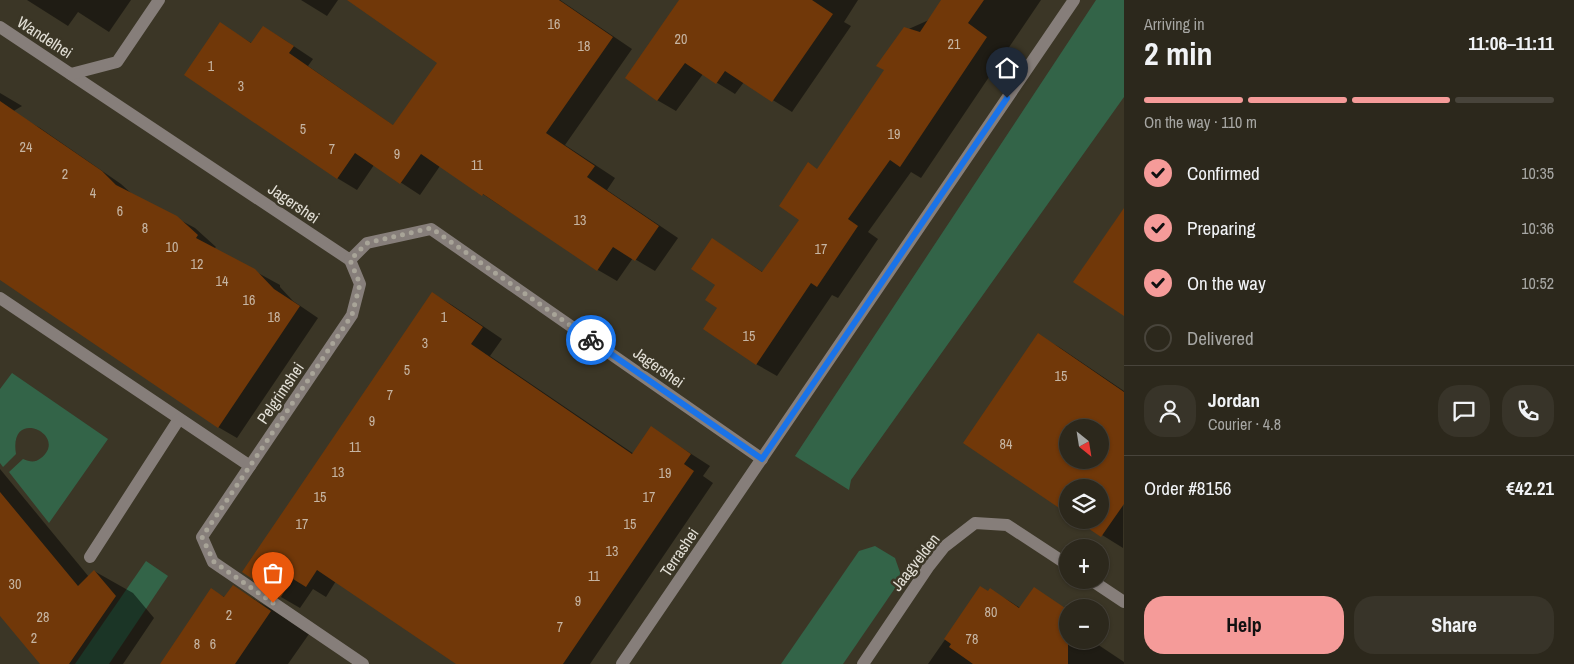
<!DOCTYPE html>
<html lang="en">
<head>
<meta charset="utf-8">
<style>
  body { margin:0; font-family:"Archivo Narrow",sans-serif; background:#383429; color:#f1f3f6; height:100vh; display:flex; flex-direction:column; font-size:19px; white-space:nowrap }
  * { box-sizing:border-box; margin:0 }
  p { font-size:16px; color:#a6a6a3 }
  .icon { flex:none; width:28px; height:28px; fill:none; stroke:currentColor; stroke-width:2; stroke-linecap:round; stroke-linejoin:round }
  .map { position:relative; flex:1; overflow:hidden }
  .panel { display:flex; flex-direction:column; background:#2c281c; width:450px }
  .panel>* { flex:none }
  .needle { width:32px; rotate:150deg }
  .buttons { position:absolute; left:1059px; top:419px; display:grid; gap:10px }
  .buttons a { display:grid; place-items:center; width:50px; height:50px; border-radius:50%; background:#2c281c; box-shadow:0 1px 4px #0004,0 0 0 1px #48443b; font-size:25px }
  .pin { position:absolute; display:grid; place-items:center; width:42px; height:42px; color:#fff; margin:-51px -21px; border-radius:50% 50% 50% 0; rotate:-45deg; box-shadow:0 0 5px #0007 }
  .pin .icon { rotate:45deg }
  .courier { position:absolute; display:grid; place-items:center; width:50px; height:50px; margin:-25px; border:4px solid #1a73e8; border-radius:50%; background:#fff; color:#222; box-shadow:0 1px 6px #0007 }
  .head em { font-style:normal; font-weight:700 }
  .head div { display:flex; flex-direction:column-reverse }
  .head { display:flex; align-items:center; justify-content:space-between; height:85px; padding:0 20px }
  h1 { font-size:32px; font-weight:700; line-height:38px }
  .bar { display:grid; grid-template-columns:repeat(4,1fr); gap:8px 5px; align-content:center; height:60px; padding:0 20px }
  .bar i { height:6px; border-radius:4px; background:#48443b }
  .bar .on { background:#f59b99 }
  .bar p { grid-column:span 4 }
  .line { display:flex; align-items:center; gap:12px; padding:0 20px; border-top:1px solid #48443b }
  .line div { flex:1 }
  .round { display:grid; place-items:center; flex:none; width:52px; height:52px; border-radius:20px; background:#383429 }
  ol { padding:0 20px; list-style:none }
  li { display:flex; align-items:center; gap:15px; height:55px }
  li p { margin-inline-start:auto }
  li .icon { padding:5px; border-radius:50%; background:#f59b99; color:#111; stroke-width:4 }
  li:last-child { color:#a6a6a3 }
  li i { width:28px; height:28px; border:2px solid #48443b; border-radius:50% }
  .cta { display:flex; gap:10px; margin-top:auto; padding:10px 20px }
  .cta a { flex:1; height:58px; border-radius:20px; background:#f59b99; color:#111; font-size:20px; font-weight:700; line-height:58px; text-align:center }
  .cta a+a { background:#383429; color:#f1f3f6 }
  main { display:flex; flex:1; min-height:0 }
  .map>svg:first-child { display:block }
</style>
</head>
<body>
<main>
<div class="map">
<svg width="1124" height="664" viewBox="0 0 1124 664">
  <rect width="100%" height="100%" fill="#3b3626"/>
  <g fill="#336448">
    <path d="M1096 0H1124V97L851 480 849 490 795 456Z"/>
    <path d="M12 373 108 439 49 523 9 472 23 459C30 462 35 463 41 458 70 435 8 406 16 454L3 467 0 463V389Z"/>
    <path d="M875 546 895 558 902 578 843 664H781L859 551Z"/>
    <path d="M146 561 168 576 109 664H75Z"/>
  </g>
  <g fill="#0007" fill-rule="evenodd">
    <path d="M27 0H131L109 32 78 12 68 26Z"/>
    <path d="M301 0H338L327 16Z"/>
    <path d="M349 0H560L632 49 565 145 615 178 607 190 678 238 655 271 633 258 617 281 598 270 440 166 420 195 374 165 357 190 337 178 220 24 253 44 263 27 283 39 313 59 308 66 394 126 439 62Z"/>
    <path d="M681 0H858L844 22 851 26 792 112 744 82 735 94 703 74 676 111 657 100Z"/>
    <path d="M966 0H1041L921 178 911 172 868 232 878 239 838 298 832 295 777 376 756 364 719 308 713 240 764 273 801 220 818 170 885 70 902 32 969 2Z"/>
    <path d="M0 93 22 106 12 112 40 128 121 184 132 194 195 228 216 247 214 249 280 285V287L293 301 318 318 237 438 218 427 0 278Z"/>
    <path d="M433 294 452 305 502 339 490 356 634 454 651 428 710 466 703 476 713 483 590 664H458L336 581 326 597 313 589 300 608 281 597Z"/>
    <path d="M1038 335 1059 347 1124 391 1123 548 1078 520H1100V488H1068ZM1068 428H1100V460H1068Z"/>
    <path d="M0 469 89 577 94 571 133 593 154 618 123 664H41L0 614Z"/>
    <path d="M233 587 271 609 309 634 288 664H161L212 590 226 598Z"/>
    <path d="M981 588 989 592 990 590 1011 602 1068 640H1091L1124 662V664H928Z"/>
  </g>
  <g fill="#713809" fill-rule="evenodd">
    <path d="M347 0H559L613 37 546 133 595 166 587 177 659 226 635 261 613 247 597 271 483 194 482 196 421 154 400 184 355 153 337 179 184 75 220 22 251 43 263 26 294 46 289 53 393 125 437 63Z"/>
    <path d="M679 0H812L833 14 772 102 725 71 716 84 685 63 657 101 625 78Z"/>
    <path d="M941 0H984L968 23 987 37 900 167 890 160 848 219 858 226 817 287 811 283 756 365 703 329 717 308 705 300 715 285 691 269 712 238 762 272 799 220 779 206 808 162 817 169 884 70 876 66 904 27 920 32Z"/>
    <path d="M0 101 102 171 116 185 177 216 198 235 196 238 255 269 274 289 300 306 218 428 0 280Z"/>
    <path d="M1124 208V316L1073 282Z"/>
    <path d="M432 292 483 327 471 344 632 454 651 426 691 454 684 464 694 471 563 664H456L317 570 306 587 293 579 280 598 242 572Z"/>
    <path d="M1038 333 1124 392V504L1101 537 1076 520H1100V488H1068V514L963 443ZM1068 428H1100V460H1068Z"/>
    <path d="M0 492 78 586 94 570 116 596 69 664H40L0 616Z"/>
    <path d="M233 585 271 611 235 664H160L211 588 224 597Z"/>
    <path d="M980 586 988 591 990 588 1019 608 1034 587 1068 610V664H973L949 647 951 644 944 639Z"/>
  </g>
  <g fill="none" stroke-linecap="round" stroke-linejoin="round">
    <g stroke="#867e7a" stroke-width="12">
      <path d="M0 27 350 260 367 243 431 229 762 459"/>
      <path d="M71 74 117 62 159 0"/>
      <path d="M350 260 360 284 352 315 202 537 213 562 363 664"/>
      <path d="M0 298 250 466"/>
      <path d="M90 557 179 419"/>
      <path d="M1091 580 1124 602"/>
      <path d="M622 664 1074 0"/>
      <path d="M863 664 929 566 944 547 975 523 1007 525 1068 565"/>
    </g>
  </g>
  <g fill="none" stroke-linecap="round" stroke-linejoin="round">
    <path stroke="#a8a498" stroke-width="5" stroke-dasharray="0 9" d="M273 603 214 562 202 537 352 315 360 284 350 260 367 243 431 228 591 340"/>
    <path stroke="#1a73e8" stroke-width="6" d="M591 340 762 459 1007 98"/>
  </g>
  <g text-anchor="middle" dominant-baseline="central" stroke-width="5" stroke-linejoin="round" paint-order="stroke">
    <g font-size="14" fill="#c6b5a3">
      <text x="554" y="24">16</text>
      <text x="681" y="39">20</text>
      <text x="954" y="44">21</text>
      <text x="584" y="46">18</text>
      <text x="211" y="66">1</text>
      <text x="241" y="86">3</text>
      <text x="303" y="129">5</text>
      <text x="894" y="134">19</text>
      <text x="26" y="147">24</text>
      <text x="332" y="149">7</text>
      <text x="397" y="154">9</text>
      <text x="477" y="165">11</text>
      <text x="65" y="174">2</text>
      <text x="93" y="193">4</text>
      <text x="120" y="211">6</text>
      <text x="580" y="220">13</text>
      <text x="145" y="228">8</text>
      <text x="172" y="247">10</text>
      <text x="821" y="249">17</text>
      <text x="197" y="264">12</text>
      <text x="222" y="281">14</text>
      <text x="249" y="300">16</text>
      <text x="274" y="317">18</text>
      <text x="444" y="317">1</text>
      <text x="749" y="336">15</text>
      <text x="425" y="343">3</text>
      <text x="407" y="370">5</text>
      <text x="1061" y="376">15</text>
      <text x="390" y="395">7</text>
      <text x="372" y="421">9</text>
      <text x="1006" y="444">84</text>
      <text x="355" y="447">11</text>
      <text x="338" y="472">13</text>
      <text x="665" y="473">19</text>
      <text x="320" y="497">15</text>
      <text x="649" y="497">17</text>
      <text x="302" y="524">17</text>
      <text x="630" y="524">15</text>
      <text x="612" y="551">13</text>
      <text x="594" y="576">11</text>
      <text x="15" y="584">30</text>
      <text x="578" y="601">9</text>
      <text x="991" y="612">80</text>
      <text x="229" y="615">2</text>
      <text x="43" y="617">28</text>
      <text x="560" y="627">7</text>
      <text x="34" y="638">2</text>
      <text x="972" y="639">78</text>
      <text x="197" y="644">8</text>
      <text x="213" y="644">6</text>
    </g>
    <g font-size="16" fill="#e2dfd6" stroke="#3b3626">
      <text transform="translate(45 37) rotate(33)">Wandelhei</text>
      <text transform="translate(294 203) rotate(34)">Jagershei</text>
      <text transform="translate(659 367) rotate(35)">Jagershei</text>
      <text transform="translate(280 393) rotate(-56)">Pelgrimshei</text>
      <text transform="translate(679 552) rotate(-56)">Terrashei</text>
      <text transform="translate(915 562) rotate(-52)">Jaagvelden</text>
    </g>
  </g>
</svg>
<div class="buttons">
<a><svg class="needle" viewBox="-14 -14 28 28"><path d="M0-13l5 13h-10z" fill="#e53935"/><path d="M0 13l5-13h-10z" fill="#a6a6a3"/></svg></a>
<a><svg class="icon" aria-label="layers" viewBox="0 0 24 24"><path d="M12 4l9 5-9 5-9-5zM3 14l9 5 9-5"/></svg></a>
<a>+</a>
<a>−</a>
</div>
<div class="pin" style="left:273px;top:603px;background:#ea580c"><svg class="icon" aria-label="bag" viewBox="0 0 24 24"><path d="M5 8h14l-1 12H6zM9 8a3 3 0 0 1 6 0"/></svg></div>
<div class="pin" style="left:1007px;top:98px;background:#1f2937"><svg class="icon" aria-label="home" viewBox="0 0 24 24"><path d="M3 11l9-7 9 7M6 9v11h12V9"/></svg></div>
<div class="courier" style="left:591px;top:340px"><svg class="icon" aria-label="bike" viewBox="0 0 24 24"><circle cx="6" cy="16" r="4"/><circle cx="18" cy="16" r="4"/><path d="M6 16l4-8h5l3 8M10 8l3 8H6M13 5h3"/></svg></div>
</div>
<section class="panel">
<div class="head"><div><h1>2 min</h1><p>Arriving in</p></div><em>11:06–11:11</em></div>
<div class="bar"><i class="on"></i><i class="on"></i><i class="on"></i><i></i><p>On the way · 110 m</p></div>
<ol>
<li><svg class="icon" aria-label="check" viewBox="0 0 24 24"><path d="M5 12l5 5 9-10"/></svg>Confirmed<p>10:35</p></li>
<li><svg class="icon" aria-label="check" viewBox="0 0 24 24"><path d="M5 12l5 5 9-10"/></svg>Preparing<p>10:36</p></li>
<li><svg class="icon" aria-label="check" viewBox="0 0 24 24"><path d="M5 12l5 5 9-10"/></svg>On the way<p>10:52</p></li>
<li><i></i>Delivered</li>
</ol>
<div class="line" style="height:90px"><a class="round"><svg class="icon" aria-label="person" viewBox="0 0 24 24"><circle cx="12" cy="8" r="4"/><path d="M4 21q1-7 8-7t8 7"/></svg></a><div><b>Jordan</b><p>Courier · 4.8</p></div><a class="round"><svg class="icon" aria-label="chat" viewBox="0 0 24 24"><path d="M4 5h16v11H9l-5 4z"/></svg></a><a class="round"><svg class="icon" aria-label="phone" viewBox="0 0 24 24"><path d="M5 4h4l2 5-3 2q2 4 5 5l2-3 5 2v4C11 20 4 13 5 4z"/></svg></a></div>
<div class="line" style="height:65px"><div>Order #8156</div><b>€42.21</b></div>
<div class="cta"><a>Help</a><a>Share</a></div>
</section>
</main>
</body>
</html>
